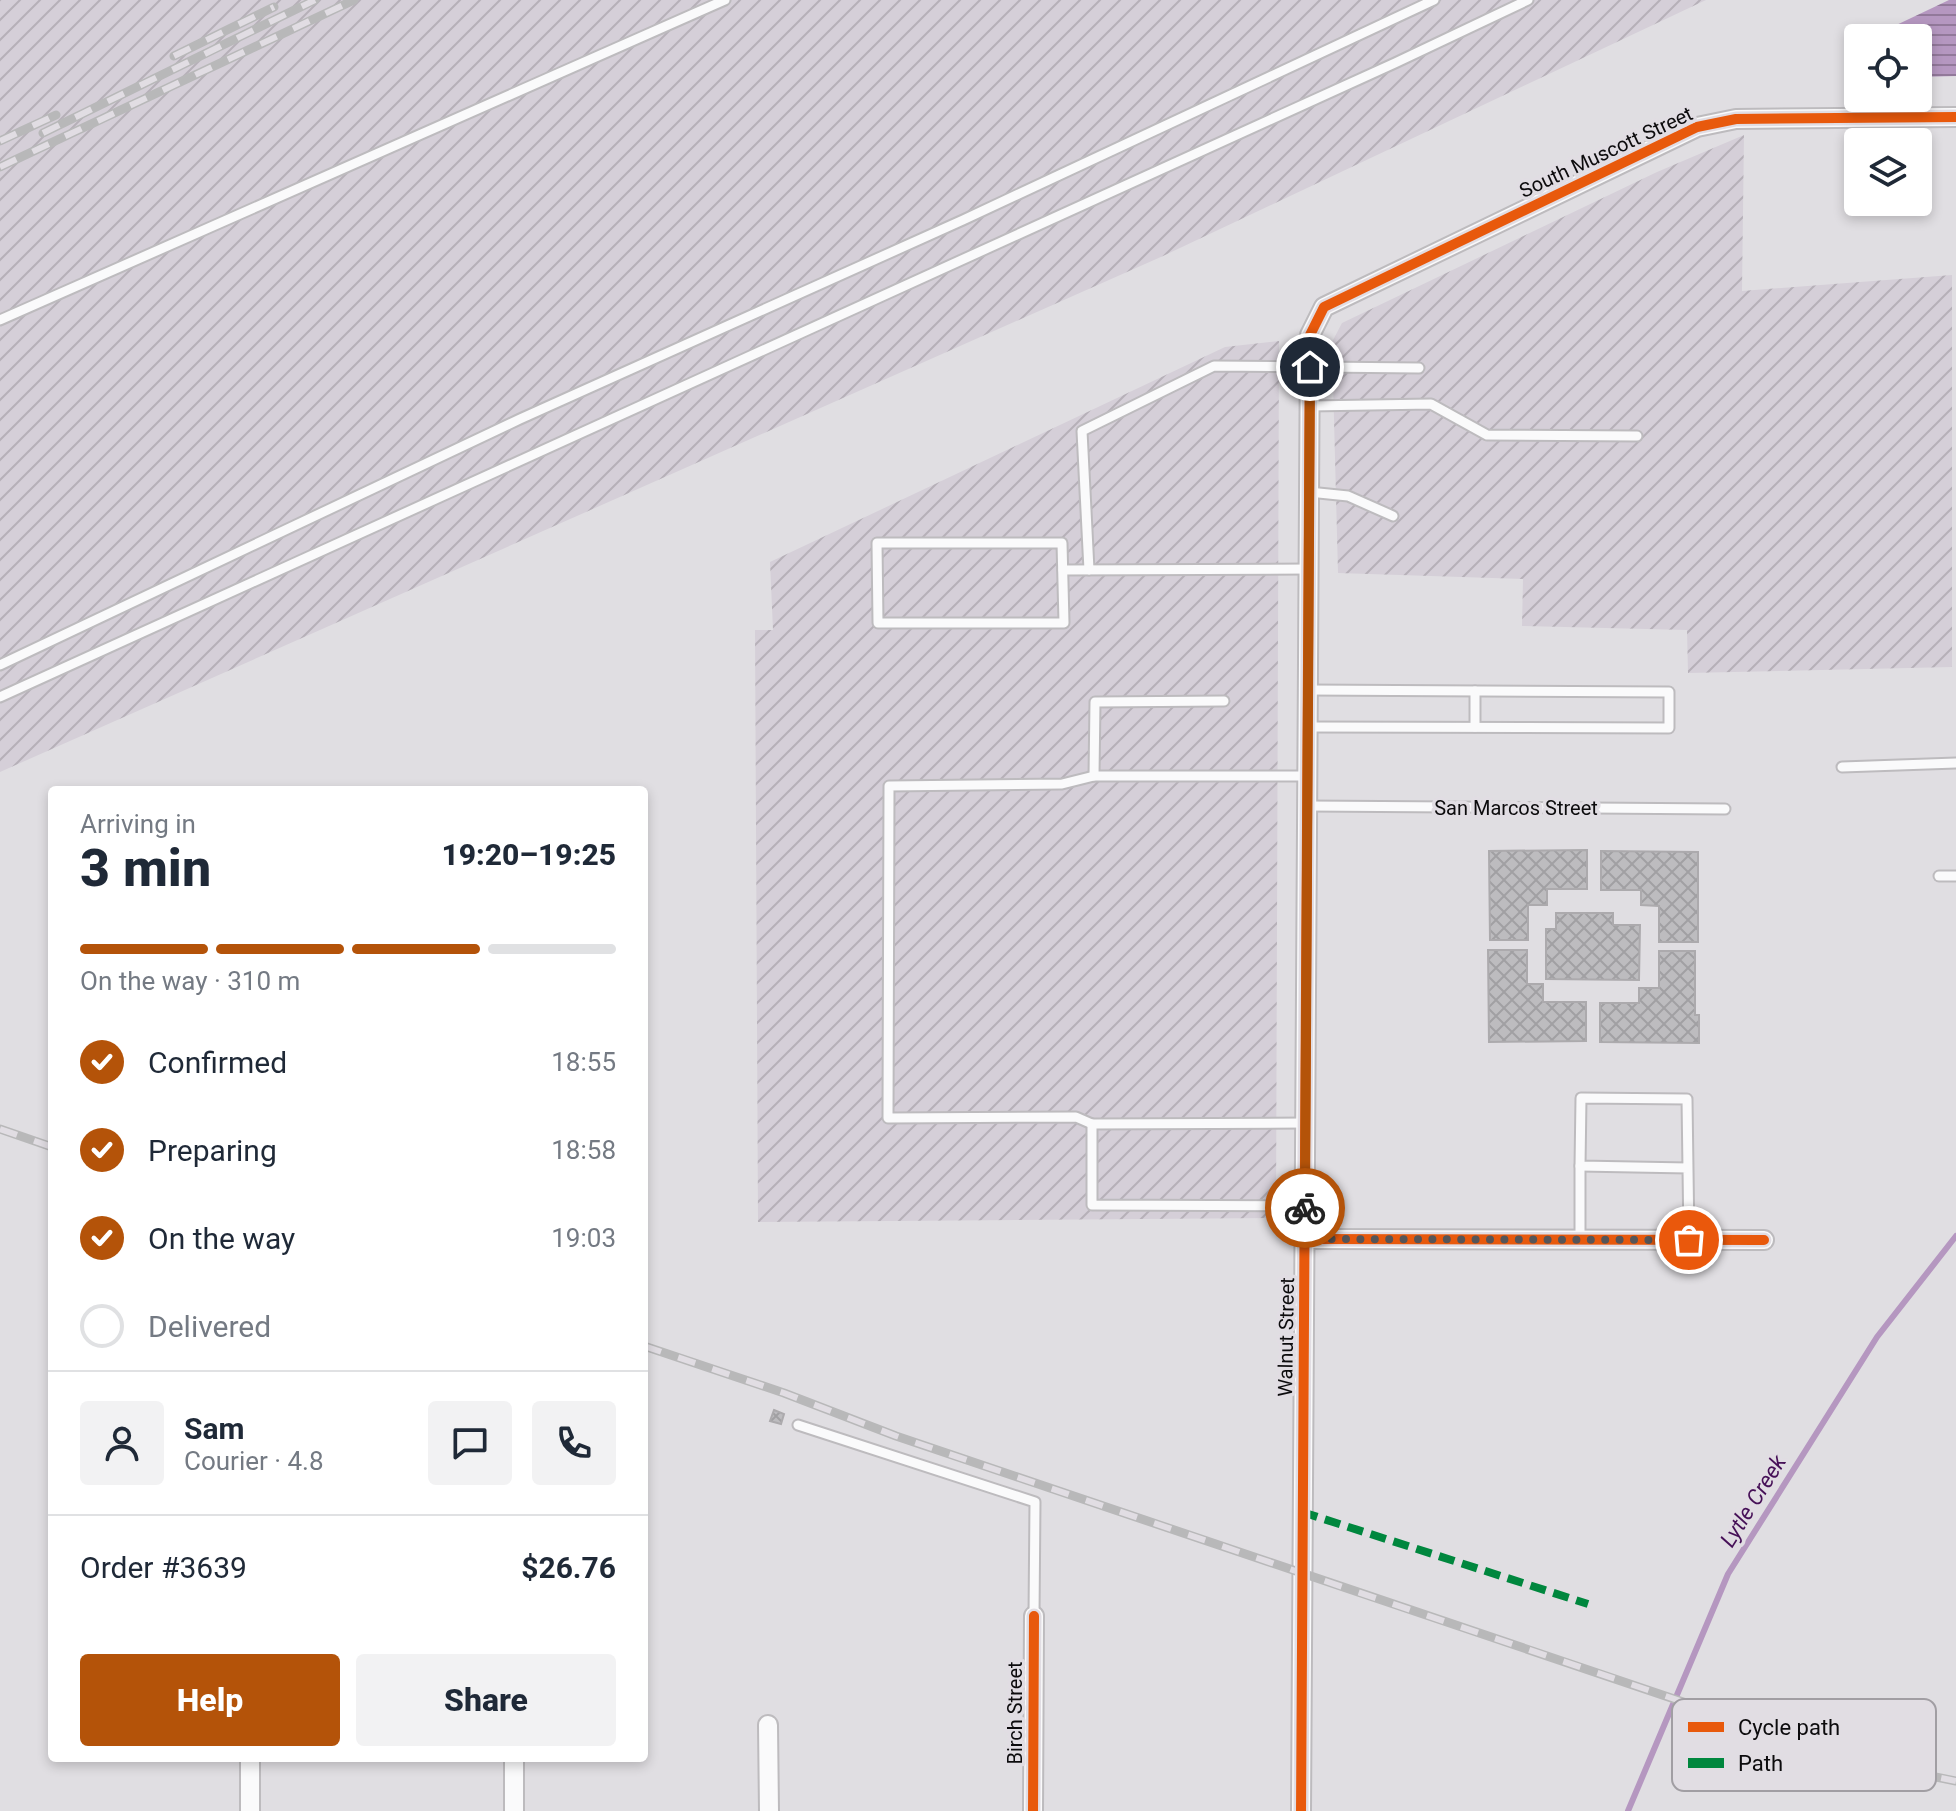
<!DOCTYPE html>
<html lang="en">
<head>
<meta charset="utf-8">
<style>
  body { margin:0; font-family:Roboto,sans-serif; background:#f2f2f3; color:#1f2937; height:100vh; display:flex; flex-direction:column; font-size:30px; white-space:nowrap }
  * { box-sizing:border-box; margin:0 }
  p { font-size:26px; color:#747a83 }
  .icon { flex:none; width:44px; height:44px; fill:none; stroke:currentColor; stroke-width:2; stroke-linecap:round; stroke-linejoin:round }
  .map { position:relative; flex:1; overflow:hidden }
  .sheet { position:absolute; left:48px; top:786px; width:600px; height:976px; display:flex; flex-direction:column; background:#fff; border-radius:8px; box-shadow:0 4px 12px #0003 }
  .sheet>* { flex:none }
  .controls { position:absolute; left:1844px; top:24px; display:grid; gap:16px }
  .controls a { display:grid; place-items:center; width:88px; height:88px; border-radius:8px; background:#fff; box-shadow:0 4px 12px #0003; font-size:40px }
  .pin { position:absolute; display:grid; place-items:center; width:68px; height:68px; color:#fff; margin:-34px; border:4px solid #fff; border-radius:50%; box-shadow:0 2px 8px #0007 }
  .courier { position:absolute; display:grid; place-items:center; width:80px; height:80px; margin:-40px; border:6px solid #b45309; border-radius:50%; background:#fff; color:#222; box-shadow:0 2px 10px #0007 }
  .headline em { font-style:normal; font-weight:800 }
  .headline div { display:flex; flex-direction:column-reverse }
  .headline { display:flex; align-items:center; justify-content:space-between; height:136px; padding:0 32px }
  h1 { font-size:52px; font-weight:800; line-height:60px }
  .bar { display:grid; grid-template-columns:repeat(4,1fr); gap:12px 8px; align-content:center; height:96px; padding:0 32px }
  .bar i { height:10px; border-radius:6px; background:#e0e1e3 }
  .bar .on { background:#b45309 }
  .bar p { grid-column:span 4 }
  .line { display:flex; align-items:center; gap:20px; padding:0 32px; border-top:2px solid #e0e1e3 }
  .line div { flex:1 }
  .round { display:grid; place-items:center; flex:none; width:84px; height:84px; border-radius:8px; background:#f2f2f3 }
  ol { padding:0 32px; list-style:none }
  li { display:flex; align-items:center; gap:24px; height:88px }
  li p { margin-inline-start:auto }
  li .icon { padding:8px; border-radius:50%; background:#b45309; color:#fff; stroke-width:4 }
  li:last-child { color:#747a83 }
  li i { width:44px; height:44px; border:4px solid #e0e1e3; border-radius:50% }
  .primary-button { display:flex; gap:16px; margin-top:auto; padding:16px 32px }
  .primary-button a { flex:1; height:92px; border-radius:8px; background:#b45309; color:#fff; font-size:32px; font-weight:800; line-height:92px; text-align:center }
  .primary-button a+a { background:#f2f2f3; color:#1f2937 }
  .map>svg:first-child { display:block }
</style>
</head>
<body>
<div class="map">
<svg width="1956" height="1811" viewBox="0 0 1956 1811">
  <defs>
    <pattern id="industrial-furrows" width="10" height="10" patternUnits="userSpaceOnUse" patternTransform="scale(2)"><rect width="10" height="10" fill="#d5cfd8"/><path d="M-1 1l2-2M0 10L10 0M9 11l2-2" fill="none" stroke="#b6b0b8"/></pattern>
    <pattern id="water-rules" width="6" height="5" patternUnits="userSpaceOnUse" patternTransform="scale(2)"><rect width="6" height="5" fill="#b597c0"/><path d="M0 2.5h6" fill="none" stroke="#92799a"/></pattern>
    <pattern id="building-cross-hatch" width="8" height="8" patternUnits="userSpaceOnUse" patternTransform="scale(2)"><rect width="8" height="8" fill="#bdbcbf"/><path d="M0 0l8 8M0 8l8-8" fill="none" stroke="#a1a0a3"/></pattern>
  </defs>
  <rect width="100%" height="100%" fill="#e0dee2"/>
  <g fill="url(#industrial-furrows)">
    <path d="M0 0H1706L1163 256 0 772Z"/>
    <path d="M1744 135 1742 291 1952 275V667L1688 673 1687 630 1522 626 1523 579 1338 573 1332 342 1342 323 1657 172Z"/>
    <path d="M1279 341 1276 1218 758 1222 755 630H773L770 562 1225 347Z"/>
  </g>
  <path fill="url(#water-rules)" d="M1949 0H1956V76L1918 77V38H1869Z"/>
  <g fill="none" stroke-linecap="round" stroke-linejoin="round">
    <path stroke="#b597c0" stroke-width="6" d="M1628 1811 1728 1574 1877 1337 1956 1236"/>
  </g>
  <g fill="url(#building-cross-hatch)" stroke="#acaaad" stroke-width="2">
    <path d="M1587 850V889H1547V905H1528V940H1490L1489 851Z"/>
    <path d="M1601 851 1698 852V942H1659V906L1641 905V890H1601Z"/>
    <path d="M1556 913H1613V925H1640L1639 980 1546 979V929H1556Z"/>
    <path d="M1488 950H1527V984H1543V1002H1586V1041L1489 1042Z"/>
    <path d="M1659 951H1695V1015H1699V1043L1600 1042V1003H1639V988H1659Z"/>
    <path d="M774 1410 784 1414 781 1424 770 1421Z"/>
  </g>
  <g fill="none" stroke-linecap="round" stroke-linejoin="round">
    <g stroke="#bdbbbe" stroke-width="13">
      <g id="lane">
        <path d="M0 320 725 0"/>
        <path d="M1310 406 1431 404 1487 435 1637 436"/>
        <path d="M1309 492 1348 496 1393 516"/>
        <path d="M877 543H1062L1064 623H878Z"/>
        <path d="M1063 570 1309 569"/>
        <path d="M1089 570 1082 431 1214 366 1419 368"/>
        <path d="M0 665 520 419 963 220 1434 0"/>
        <path d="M0 697 1395 63 1528 0"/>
        <path d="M1224 701 1095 702 1094 776H1308"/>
        <path d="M1308 727 1669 728V692L1308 690"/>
        <path d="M1475 727V691"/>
        <path d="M1842 767 1956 763"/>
        <path d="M1308 806 1725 809"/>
        <path d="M1939 876H1956"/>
        <path d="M1092 1124 1076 1117 888 1118 889 786 1062 784 1094 776"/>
        <path d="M1688 1168 1580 1166 1581 1098 1687 1099 1689 1240"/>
        <path d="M1305 1206 1092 1205V1124L1305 1123"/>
        <path d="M1580 1240V1166"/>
        <path d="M798 1425 1035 1502 1034 1616"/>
      </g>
    </g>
    <g stroke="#bdbbbe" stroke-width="22">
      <g id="street">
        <path d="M1305 1239 1764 1240"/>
        <path d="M768 1725 769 1811"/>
        <path d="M250 1758V1811"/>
        <path d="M514 1811V1758"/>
        <path d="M1033 1811 1034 1616"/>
        <path d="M1301 1811 1310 335 1324 307 1697 127 1736 119 1956 117"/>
      </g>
    </g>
    <use href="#lane" stroke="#fafafb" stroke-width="9"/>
    <use href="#street" stroke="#fafafb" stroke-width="18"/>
    <g stroke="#b8b8b9" stroke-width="9">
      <g id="rail">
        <path d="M174 56 274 7"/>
        <path d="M43 133 315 0"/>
        <path d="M0 141 56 115"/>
        <path d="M0 167 354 0"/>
        <path d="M0 1129 52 1147"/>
        <path d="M644 1346 784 1393 896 1436 1861 1762 1956 1781"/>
      </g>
    </g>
    <use href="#rail" stroke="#e1dde3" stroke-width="6" stroke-dasharray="18" stroke-linecap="butt"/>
    <path stroke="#00873e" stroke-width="8" stroke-dasharray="16 8" stroke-linecap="butt" d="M1302 1512 1588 1604"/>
    <g stroke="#e1dde3" stroke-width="15">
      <g id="cycleway">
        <path d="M1305 1239 1764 1240"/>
        <path d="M1033 1811 1034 1616"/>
        <path d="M1301 1811 1310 335 1324 307 1697 127 1736 119 1956 117"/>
      </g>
    </g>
    <use href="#cycleway" stroke="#e8590c" stroke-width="10"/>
  </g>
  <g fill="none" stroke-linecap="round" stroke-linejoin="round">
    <path stroke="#565558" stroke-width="8" stroke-dasharray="0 14.4" d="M1305 1208V1239L1689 1240"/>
    <path stroke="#b45309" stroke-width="10" d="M1305 1208 1310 367"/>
  </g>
  <g text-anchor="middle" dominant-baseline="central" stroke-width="7" stroke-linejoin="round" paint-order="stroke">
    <g font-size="20" fill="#0c0b0d" stroke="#e1dde3">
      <text transform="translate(1606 152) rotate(-25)">South Muscott Street</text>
      <text x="1516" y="808">San Marcos Street</text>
      <text transform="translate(1286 1337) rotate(-89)">Walnut Street</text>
      <text transform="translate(1015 1713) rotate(-90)">Birch Street</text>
    </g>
    <g font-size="22" font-style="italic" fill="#461057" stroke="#e1dde3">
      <text transform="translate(1753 1501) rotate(-58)">Lytle Creek</text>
    </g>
  </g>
  <rect x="1672" y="1699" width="264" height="92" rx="12" fill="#e1dde3" stroke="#a19ea3" stroke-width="2"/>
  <rect x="1688" y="1722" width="36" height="10" fill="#e8590c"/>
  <rect x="1688" y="1758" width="36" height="10" fill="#00873e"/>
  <g font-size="22" fill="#0c0b0d">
    <text x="1738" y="1735">Cycle path</text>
    <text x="1738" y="1771">Path</text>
  </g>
</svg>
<div class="controls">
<a><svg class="icon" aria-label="locate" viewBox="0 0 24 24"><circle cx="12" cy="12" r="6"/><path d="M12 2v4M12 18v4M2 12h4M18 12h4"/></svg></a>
<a><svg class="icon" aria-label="layers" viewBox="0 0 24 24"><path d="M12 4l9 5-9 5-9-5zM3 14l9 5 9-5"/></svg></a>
</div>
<div class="pin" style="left:1689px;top:1240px;background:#ea580c"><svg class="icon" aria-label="bag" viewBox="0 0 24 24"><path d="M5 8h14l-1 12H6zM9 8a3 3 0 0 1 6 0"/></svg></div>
<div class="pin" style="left:1310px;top:367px;background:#1f2937"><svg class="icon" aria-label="home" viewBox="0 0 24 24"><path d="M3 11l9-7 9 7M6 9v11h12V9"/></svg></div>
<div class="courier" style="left:1305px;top:1208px"><svg class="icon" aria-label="bike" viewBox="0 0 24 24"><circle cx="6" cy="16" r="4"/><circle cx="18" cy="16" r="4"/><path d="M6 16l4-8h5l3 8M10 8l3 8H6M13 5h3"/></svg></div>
<section class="sheet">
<div class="headline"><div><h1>3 min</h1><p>Arriving in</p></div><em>19:20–19:25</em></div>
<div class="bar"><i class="on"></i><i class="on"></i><i class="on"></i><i></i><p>On the way · 310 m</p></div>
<ol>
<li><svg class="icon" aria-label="check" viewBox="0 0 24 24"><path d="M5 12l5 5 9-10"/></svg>Confirmed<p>18:55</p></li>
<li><svg class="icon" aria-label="check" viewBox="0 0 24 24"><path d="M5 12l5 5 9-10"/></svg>Preparing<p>18:58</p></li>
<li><svg class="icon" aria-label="check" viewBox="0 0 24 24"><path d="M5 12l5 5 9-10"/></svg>On the way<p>19:03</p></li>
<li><i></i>Delivered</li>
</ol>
<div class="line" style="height:144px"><a class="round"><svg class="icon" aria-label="person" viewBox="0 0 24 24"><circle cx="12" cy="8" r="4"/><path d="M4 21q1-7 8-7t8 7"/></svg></a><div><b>Sam</b><p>Courier · 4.8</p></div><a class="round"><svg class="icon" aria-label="chat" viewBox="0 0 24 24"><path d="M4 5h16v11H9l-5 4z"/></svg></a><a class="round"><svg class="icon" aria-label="phone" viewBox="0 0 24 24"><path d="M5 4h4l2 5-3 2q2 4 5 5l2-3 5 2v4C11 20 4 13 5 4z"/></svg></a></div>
<div class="line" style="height:104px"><div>Order #3639</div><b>$26.76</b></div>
<div class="primary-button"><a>Help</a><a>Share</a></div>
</section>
</div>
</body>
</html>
